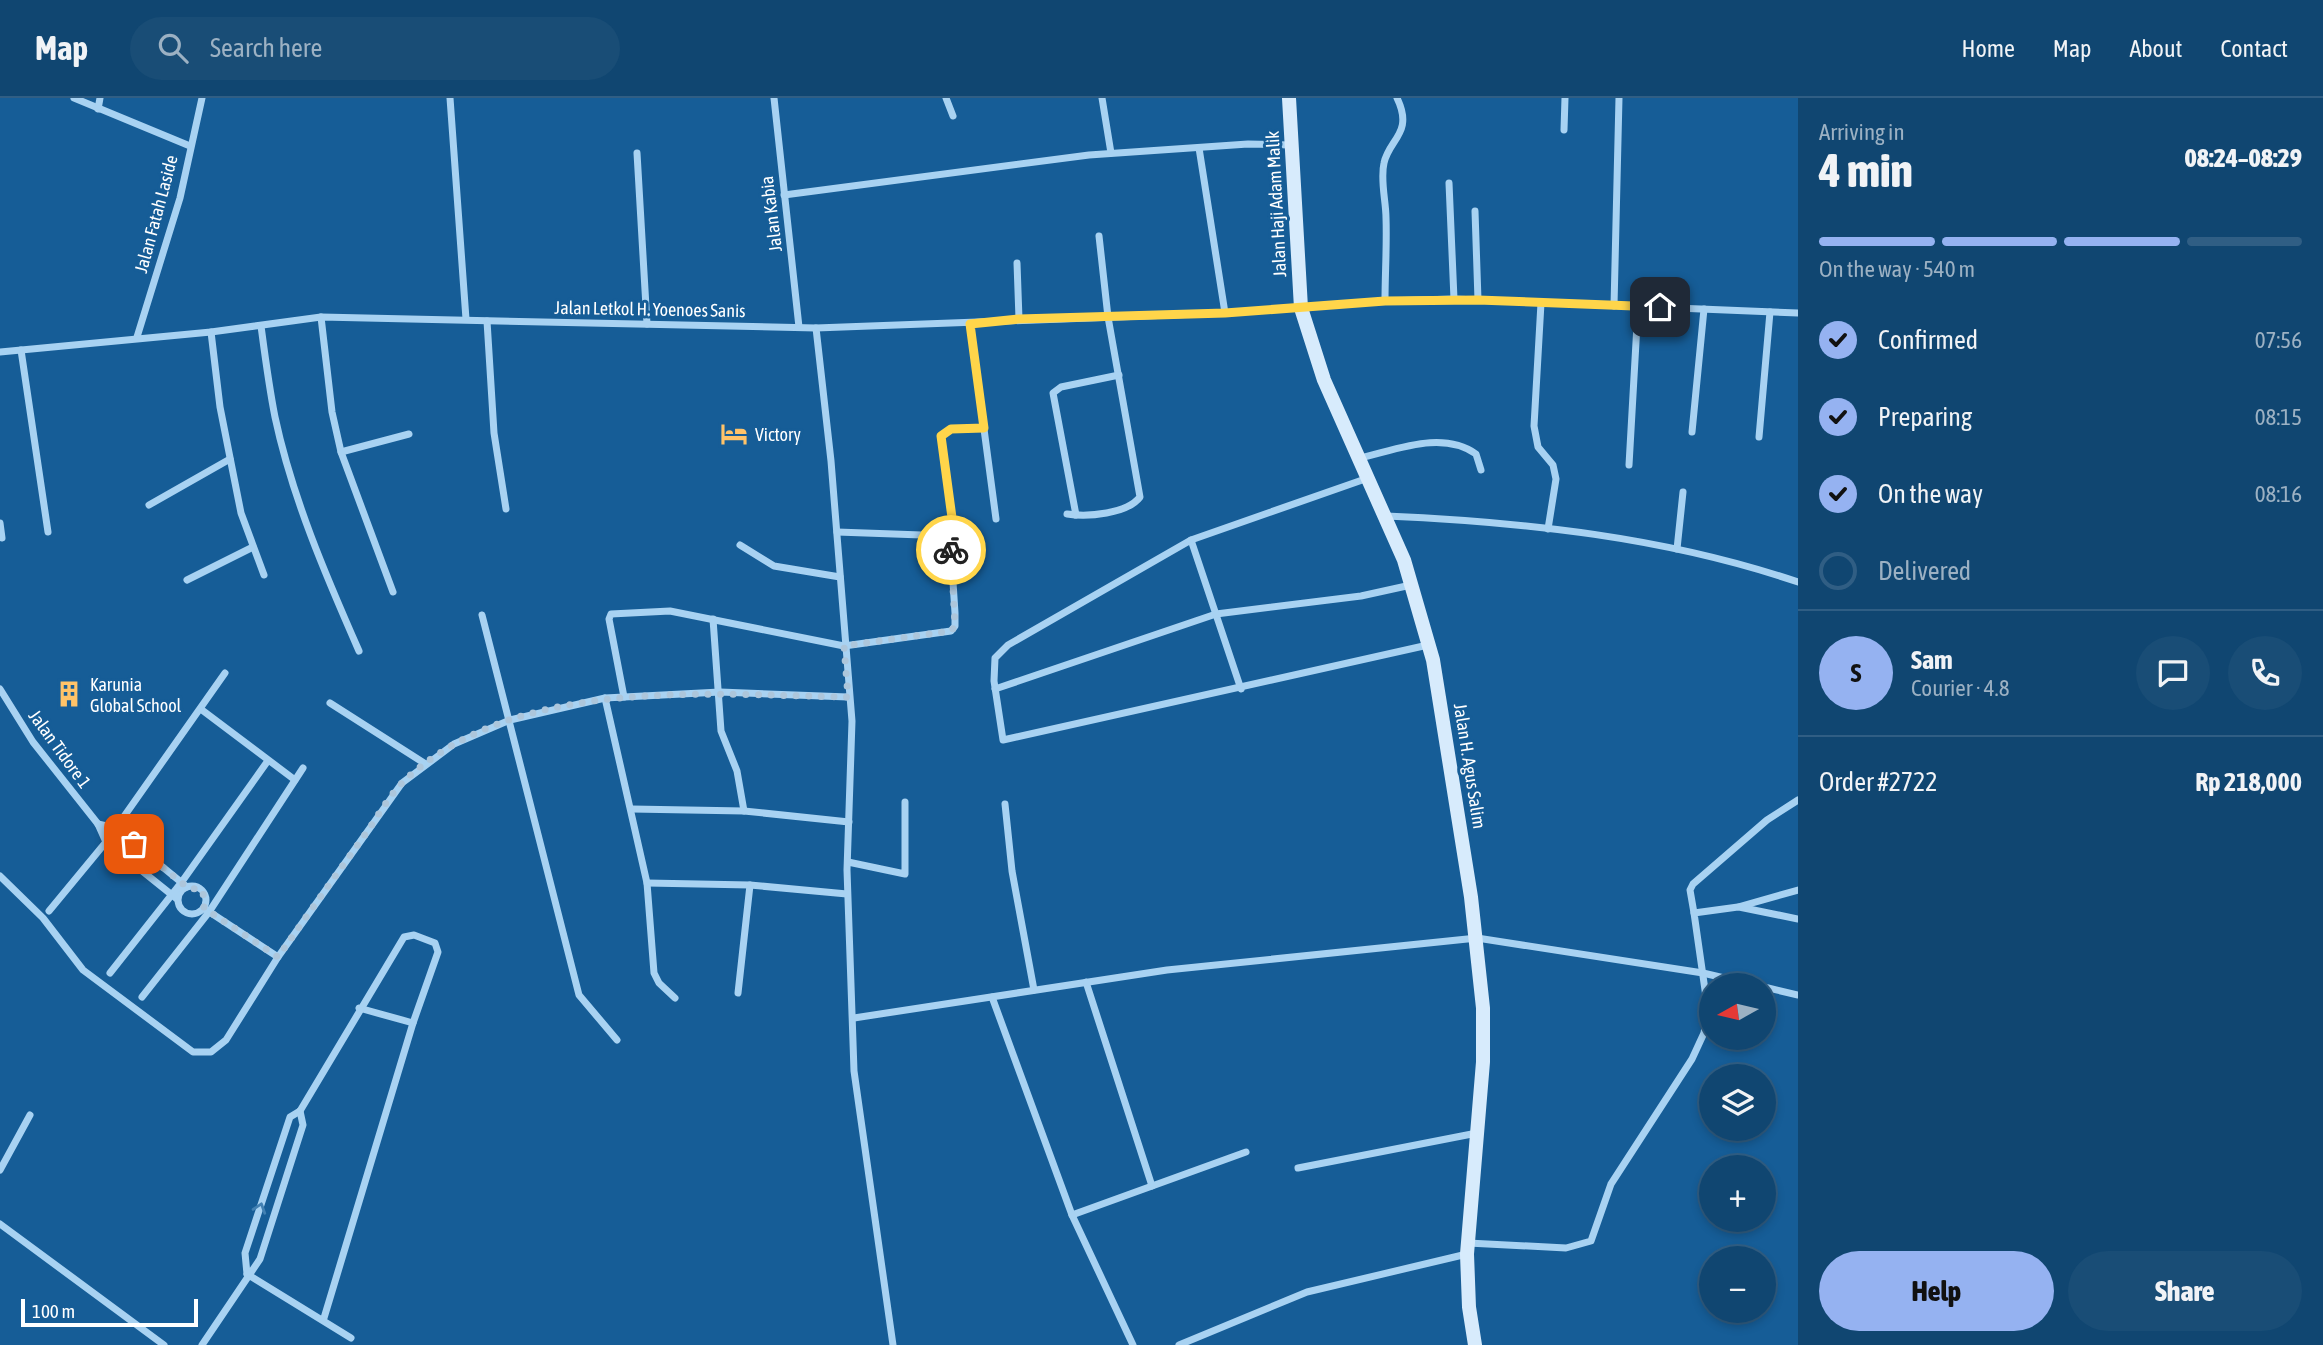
<!DOCTYPE html>
<html lang="en">
<head>
<meta charset="utf-8">
<style>
  body { margin:0; font-family:"Asap Condensed",sans-serif; background:#194d76; color:#f1f3f6; height:100vh; display:flex; flex-direction:column; font-size:26px; white-space:nowrap }
  * { box-sizing:border-box; margin:0 }
  p { font-size:23px; color:#9cb1c3 }
  .icon { flex:none; width:38px; height:38px; fill:none; stroke:currentColor; stroke-width:2; stroke-linecap:round; stroke-linejoin:round }
  .map { position:relative; flex:1; overflow:hidden }
  .drawer { display:flex; flex-direction:column; background:#104671; width:525px }
  .drawer>* { flex:none }
  .needle { width:46px; rotate:262deg }
  .fabs { position:absolute; left:1699px; top:875px; display:grid; gap:14px }
  .fabs a { display:grid; place-items:center; width:77px; height:77px; border-radius:50%; background:#104671; box-shadow:0 4px 10px #0003,0 0 0 2px #305e84; font-size:35px }
  .scale { position:absolute; left:21px; bottom:18px; width:177px; box-sizing:border-box; padding-left:7px; border:4px solid #fff; border-top:0; font-size:19px; line-height:24px; white-space:nowrap; color:#fff; -webkit-text-stroke:5px #165d97; paint-order:stroke }
  .pin { position:absolute; display:grid; place-items:center; width:60px; height:60px; color:#fff; margin:-30px; border-radius:14px; box-shadow:0 4px 10px #0006 }
  .courier { position:absolute; display:grid; place-items:center; width:70px; height:70px; margin:-35px; border:5px solid #ffd54a; border-radius:50%; background:#fff; color:#222; box-shadow:0 2px 9px #0007 }
  .summary em { font-style:normal; font-weight:800 }
  .summary div { display:flex; flex-direction:column-reverse }
  .summary { display:flex; align-items:center; justify-content:space-between; height:119px; padding:0 21px }
  h1 { font-size:46px; font-weight:800; line-height:52px }
  .bar { display:grid; grid-template-columns:repeat(4,1fr); gap:10px 7px; align-content:center; height:84px; padding:0 21px }
  .bar i { height:9px; border-radius:5px; background:#305e84 }
  .bar .selected { background:#95b2f1 }
  .bar p { grid-column:span 4 }
  .line { display:flex; align-items:center; gap:18px; padding:0 21px; border-top:2px solid #305e84 }
  .line div { flex:1 }
  .round { display:grid; place-items:center; flex:none; width:74px; height:74px; border-radius:37px; background:#194d76 }
  ol { padding:0 21px; list-style:none }
  li { display:flex; align-items:center; gap:21px; height:77px }
  li p { margin-inline-start:auto }
  li .icon { padding:7px; border-radius:50%; background:#95b2f1; color:#111; stroke-width:4 }
  li:last-child { color:#9cb1c3 }
  li i { width:38px; height:38px; border:4px solid #305e84; border-radius:50% }
  .button { display:flex; gap:14px; margin-top:auto; padding:14px 21px }
  .button a { flex:1; height:80px; border-radius:42px; background:#95b2f1; color:#111; font-size:28px; font-weight:800; line-height:80px; text-align:center }
  .button a+a { background:#194d76; color:#f1f3f6 }
  header { display:flex; align-items:center; gap:42px; box-sizing:border-box; height:98px; padding:0 35px; background:#104671; border-bottom:2px solid #305e84 }
  header strong { font-size:33px }
  nav { display:flex; gap:38px; margin-inline-start:auto; font-size:24px }
  .search { width:490px; height:63px; background:#194d76; display:flex; align-items:center; gap:18px; box-sizing:border-box; padding:0 24px; border-radius:38px; color:#9cb1c3; font-size:26px }
  main { display:flex; flex:1; min-height:0 }
  .map>svg:first-child { display:block }
</style>
</head>
<body>
<header>
<strong>Map</strong>
<div class="search"><svg class="icon" aria-label="search" viewBox="0 0 24 24"><circle cx="10" cy="10" r="6"/><path d="M15 15l6 6"/></svg>Search here</div>
<nav><a>Home</a><a>Map</a><a>About</a><a>Contact</a></nav>
</header>
<main>
<div class="map">
<svg width="1798" height="1247" viewBox="0 0 1798 1247">
  <rect width="100%" height="100%" fill="#165d97"/>
  <g fill="none" stroke-linecap="round" stroke-linejoin="round">
    <g stroke="#a8d2f2" stroke-width="7">
      <path d="M74 0 190 48"/>
      <path d="M450 0 466 221"/>
      <path d="M774 0 799 229"/>
      <path d="M946 0 953 18"/>
      <path d="M1102 0 1111 55"/>
      <path d="M98 11 100 0"/>
      <path d="M1564 32 1565 0"/>
      <path d="M1199 50 1225 215"/>
      <path d="M637 55 647 226"/>
      <path d="M1449 85 1454 201"/>
      <path d="M784 97 1089 57 1248 46 1291 47"/>
      <path d="M1475 113 1478 202"/>
      <path d="M1017 165 1019 221"/>
      <path d="M1385 203C1385 175 1387 148 1386 120 1386 103 1380 82 1384 65 1389 41 1414 35 1397 0"/>
      <path d="M1541 205 1534 328 1538 349 1553 367 1556 381 1548 431"/>
      <path d="M1614 208 1619 0"/>
      <path d="M321 219 332 314 341 354 393 494"/>
      <path d="M487 223 494 335 506 411"/>
      <path d="M970 226 996 421"/>
      <path d="M261 228C265 258 269 289 275 319 292 399 326 478 359 553"/>
      <path d="M816 230 831 363 852 623 847 772 854 973 893 1247"/>
      <path d="M211 234 220 309 241 415 264 477"/>
      <path d="M137 239 180 100 202 0"/>
      <path d="M21 252 48 434"/>
      <path d="M0 254 211 234 321 219 816 230 1225 215 1385 203 1454 201 1798 215"/>
      <path d="M1692 334 1704 211"/>
      <path d="M1759 339 1770 214"/>
      <path d="M341 354 409 336"/>
      <path d="M1360 360C1396 352 1442 332 1476 356L1481 372"/>
      <path d="M1629 367 1638 209"/>
      <path d="M1368 380 1191 442 1008 547 995 560 994 583 1003 642 1428 547"/>
      <path d="M149 407 230 361"/>
      <path d="M1067 416C1088 419 1127 416 1140 399L1108 219 1099 138"/>
      <path d="M1076 417 1053 295 1061 289 1119 277"/>
      <path d="M1386 418C1525 424 1665 439 1798 484"/>
      <path d="M0 425 2 440"/>
      <path d="M837 434 950 438 953 427 941 338 951 331 984 330"/>
      <path d="M1191 442 1241 591"/>
      <path d="M740 447 774 468 840 479"/>
      <path d="M1677 451 1683 394"/>
      <path d="M187 482 253 449"/>
      <path d="M482 517 579 897 617 942"/>
      <path d="M713 521 721 633 737 673 744 713"/>
      <path d="M0 591 33 644 98 726 106 744 177 801"/>
      <path d="M995 591 1216 516 1361 498 1411 487"/>
      <path d="M624 599 609 521 611 516 670 513 844 548 951 533 955 528V515L950 438"/>
      <path d="M605 600 647 785 654 875 659 885 675 900"/>
      <path d="M330 605 424 665"/>
      <path d="M202 612 295 682"/>
      <path d="M1005 706 1012 773 1034 892"/>
      <path d="M632 711 744 713 849 724"/>
      <path d="M98 726 115 730 187 789"/>
      <path d="M848 764 905 776V704"/>
      <path d="M0 778 43 820 83 872 193 954H211L226 942 278 859 402 685 454 646 510 622 605 600 720 594 848 599"/>
      <path d="M647 785 750 787 847 796"/>
      <circle cx="192" cy="802" r="14"/>
      <path d="M1739 809 1798 821"/>
      <path d="M205 811 278 859"/>
      <path d="M49 813 106 744 225 575"/>
      <path d="M1694 815 1690 792 1693 786 1767 722 1798 702"/>
      <path d="M110 875 181 785 267 664"/>
      <path d="M1086 884 1152 1088"/>
      <path d="M1764 889 1798 897"/>
      <path d="M738 895 750 787"/>
      <path d="M142 899 209 814 303 670"/>
      <path d="M992 899 1072 1117 1133 1247"/>
      <path d="M359 910 413 925"/>
      <path d="M854 920 1167 872 1477 840 1703 875 1754 887"/>
      <path d="M1298 1070 1477 1035"/>
      <path d="M0 1072 30 1017"/>
      <path d="M1072 1117 1246 1054"/>
      <path d="M0 1126 164 1247"/>
      <path d="M1468 1145 1566 1150 1591 1143 1611 1086 1692 961 1704 935 1708 913 1694 815 1738 809 1798 792"/>
      <path d="M247 1176 245 1155 290 1019 300 1013 404 839 414 837 435 845 438 854 413 925 324 1220"/>
      <path d="M247 1176 351 1240"/>
      <path d="M202 1247 260 1161 303 1027 300 1013"/>
      <path d="M1179 1247 1307 1194 1467 1156"/>
    </g>
    <path stroke="#d7ebfc" stroke-width="14" d="M1289 0 1301 210 1324 282 1404 462 1433 562 1471 799 1483 910V964L1467 1156 1469 1209 1475 1247"/>
  </g>
  <defs><path id="oneway-chevron" d="M-2-3.5L2.5 0L-2 3.5" fill="none" stroke-width="1.6" stroke-linecap="round" stroke-linejoin="round" transform="scale(1.75)"/></defs>
  <use stroke="#4280b2" href="#oneway-chevron" transform="translate(260 1110) rotate(-72)"/>
  <g fill="none" stroke-linecap="round" stroke-linejoin="round">
    <path stroke="#adc6db" stroke-width="7" stroke-dasharray="0 12.6" d="M134 746 187 789 203 793 204 810 278 859C306 819 335 778 364 738 377 720 389 697 405 682 518 577 707 597 848 599L844 548 951 533 955 528 951 452"/>
    <path stroke="#ffd54a" stroke-width="9" d="M951 452 953 427 941 338 951 331 984 330 970 226 1019 221 1225 215 1385 203 1478 202 1660 209"/>
  </g>
  <defs>
    <g id="hotel-bare" transform="scale(2.1)"><path d="M-6-4.5h1.5V1H6V5H4.5V3h-9V5H-6ZM-4 0a1.8 1.8 0 1 1 3.6 0ZM.5 0V-2.5h3Q6-2.5 6 0Z" fill="#ffc369" stroke="#165d97" stroke-width="2.5" paint-order="stroke"/></g>
    <g id="building-bare" transform="scale(2.1)"><path d="M-4-6H4V6H1V3H-1V6H-4ZM-2.5-4.3h1.7v1.8h-1.7ZM.8-4.3h1.7v1.8H.8ZM-2.5-1h1.7V.8h-1.7ZM.8-1h1.7V.8H.8Z" fill="#ffc369" stroke="#165d97" stroke-width="2.5" paint-order="stroke"/></g>
  </defs>
  <g fill-rule="evenodd">
    <use href="#hotel-bare" x="734" y="336"/>
    <use href="#building-bare" x="69" y="596"/>
  </g>
  <g text-anchor="middle" dominant-baseline="central" stroke-width="6" stroke-linejoin="round" paint-order="stroke">
    <g font-size="18" fill="#fff" stroke="#165d97">
      <text transform="translate(1276 106) rotate(-93)">Jalan Haji Adam Malik</text>
      <text transform="translate(156 116) rotate(-75)">Jalan Fatah Laside</text>
      <text transform="translate(771 116) rotate(-97)">Jalan Kabia</text>
      <text transform="translate(650 211) rotate(1)">Jalan Letkol H. Yoenoes Sanis</text>
      <text transform="translate(60 651) rotate(54)">Jalan Tidore 1</text>
      <text transform="translate(1470 668) rotate(81)">Jalan H. Agus Salim</text>
    </g>
    <g font-size="18" fill="#fff" stroke="#165d97" text-anchor="start">
      <text x="755" y="336">Victory</text>
      <text x="90" y="586">Karunia<tspan x="90" dy="21">Global School</tspan></text>
    </g>
  </g>
</svg>
<div class="fabs">
<a><svg class="needle" viewBox="-14 -14 28 28"><path d="M0-13l5 13h-10z" fill="#e53935"/><path d="M0 13l5-13h-10z" fill="#9cb1c3"/></svg></a>
<a><svg class="icon" aria-label="layers" viewBox="0 0 24 24"><path d="M12 4l9 5-9 5-9-5zM3 14l9 5 9-5"/></svg></a>
<a>+</a>
<a>−</a>
</div>
<div class="scale">100 m</div>
<div class="pin" style="left:134px;top:746px;background:#ea580c"><svg class="icon" aria-label="bag" viewBox="0 0 24 24"><path d="M5 8h14l-1 12H6zM9 8a3 3 0 0 1 6 0"/></svg></div>
<div class="pin" style="left:1660px;top:209px;background:#1f2937"><svg class="icon" aria-label="home" viewBox="0 0 24 24"><path d="M3 11l9-7 9 7M6 9v11h12V9"/></svg></div>
<div class="courier" style="left:951px;top:452px"><svg class="icon" aria-label="bike" viewBox="0 0 24 24"><circle cx="6" cy="16" r="4"/><circle cx="18" cy="16" r="4"/><path d="M6 16l4-8h5l3 8M10 8l3 8H6M13 5h3"/></svg></div>
</div>
<section class="drawer">
<div class="summary"><div><h1>4 min</h1><p>Arriving in</p></div><em>08:24–08:29</em></div>
<div class="bar"><i class="selected"></i><i class="selected"></i><i class="selected"></i><i></i><p>On the way · 540 m</p></div>
<ol>
<li><svg class="icon" aria-label="check" viewBox="0 0 24 24"><path d="M5 12l5 5 9-10"/></svg>Confirmed<p>07:56</p></li>
<li><svg class="icon" aria-label="check" viewBox="0 0 24 24"><path d="M5 12l5 5 9-10"/></svg>Preparing<p>08:15</p></li>
<li><svg class="icon" aria-label="check" viewBox="0 0 24 24"><path d="M5 12l5 5 9-10"/></svg>On the way<p>08:16</p></li>
<li><i></i>Delivered</li>
</ol>
<div class="line" style="height:126px"><b class="round" style="background:#95b2f1;color:#111">S</b><div><b>Sam</b><p>Courier · 4.8</p></div><a class="round"><svg class="icon" aria-label="chat" viewBox="0 0 24 24"><path d="M4 5h16v11H9l-5 4z"/></svg></a><a class="round"><svg class="icon" aria-label="phone" viewBox="0 0 24 24"><path d="M5 4h4l2 5-3 2q2 4 5 5l2-3 5 2v4C11 20 4 13 5 4z"/></svg></a></div>
<div class="line" style="height:91px"><div>Order #2722</div><b>Rp 218,000</b></div>
<div class="button"><a>Help</a><a>Share</a></div>
</section>
</main>
</body>
</html>
